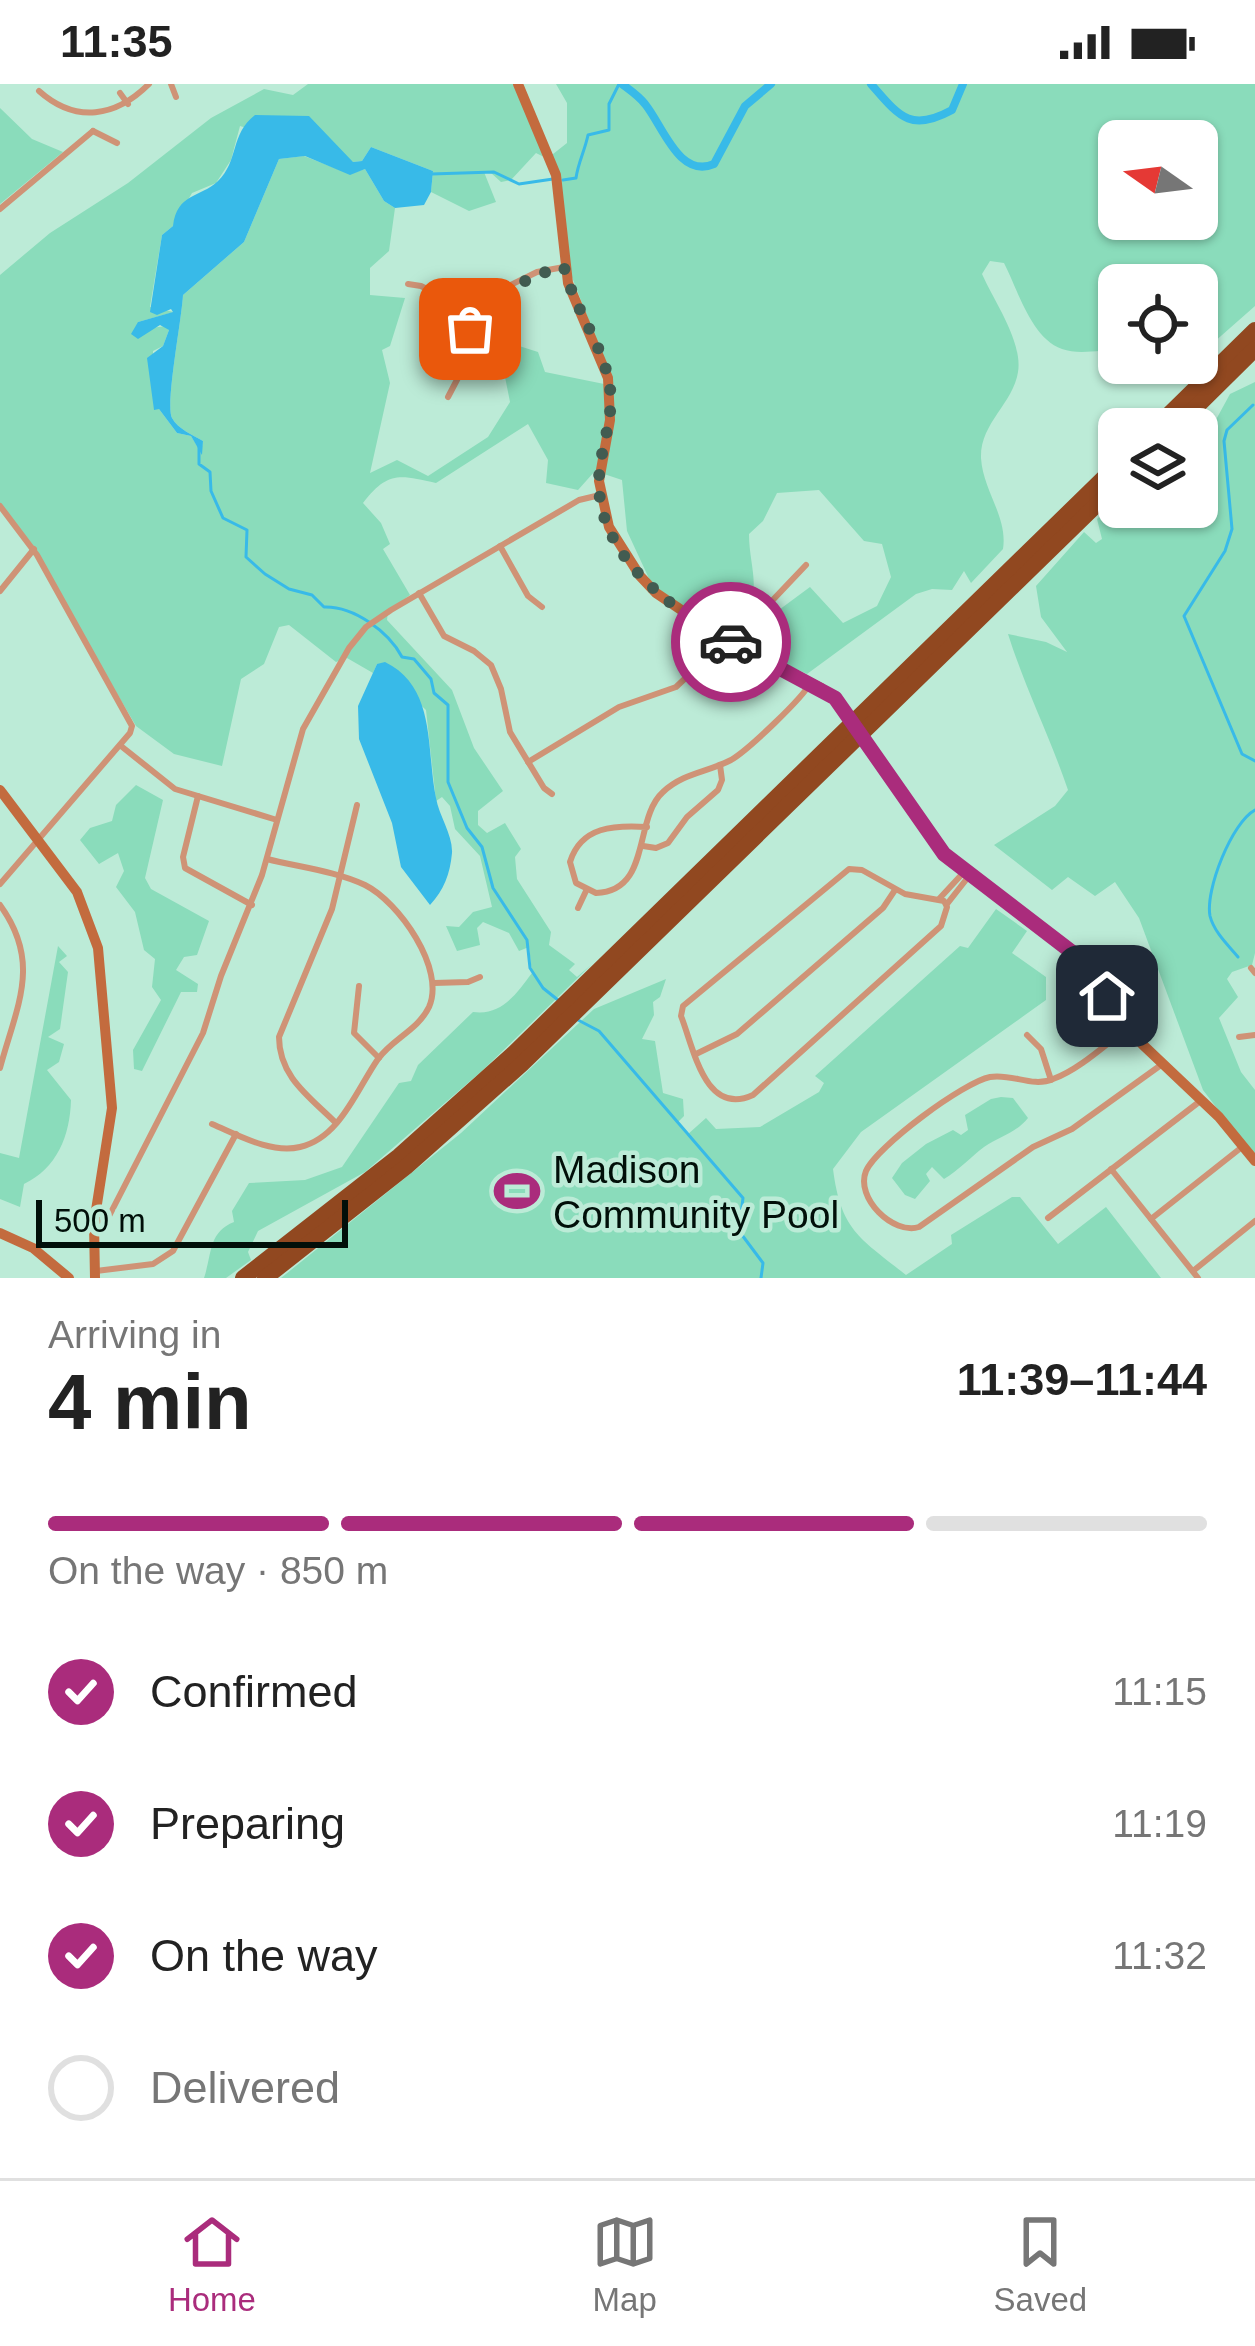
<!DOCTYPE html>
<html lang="en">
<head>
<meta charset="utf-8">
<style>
  body { margin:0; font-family:Helvetica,sans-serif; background:#f2f2f2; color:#222; height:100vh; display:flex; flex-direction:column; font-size:45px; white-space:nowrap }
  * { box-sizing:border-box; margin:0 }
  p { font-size:39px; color:#767676 }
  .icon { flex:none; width:66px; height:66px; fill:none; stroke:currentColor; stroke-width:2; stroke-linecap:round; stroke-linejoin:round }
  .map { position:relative; height:1194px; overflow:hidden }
  .panel { display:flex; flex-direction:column; background:#fff; flex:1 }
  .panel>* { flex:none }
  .needle { width:78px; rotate:284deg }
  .tools { position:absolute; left:1098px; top:36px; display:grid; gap:24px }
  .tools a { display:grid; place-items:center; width:120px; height:120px; border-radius:18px; background:#fff; box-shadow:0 3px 9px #0004; font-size:60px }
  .scale { position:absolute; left:36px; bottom:30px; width:312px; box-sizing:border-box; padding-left:12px; border:6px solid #010f09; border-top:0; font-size:33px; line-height:42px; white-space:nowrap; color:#010f09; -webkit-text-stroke:9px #bcebd7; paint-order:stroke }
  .pin { position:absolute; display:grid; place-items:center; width:102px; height:102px; color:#fff; margin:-51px; border-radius:24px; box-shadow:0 6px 18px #0006 }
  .courier { position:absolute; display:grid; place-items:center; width:120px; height:120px; margin:-60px; border:9px solid #aa2c7c; border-radius:50%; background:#fff; color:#222; box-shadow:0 3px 15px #0007 }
  .headline em { font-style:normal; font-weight:700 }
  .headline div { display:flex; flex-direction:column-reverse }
  .headline { display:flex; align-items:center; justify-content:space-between; height:204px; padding:0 48px }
  h1 { font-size:78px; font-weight:700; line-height:90px }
  .bar { display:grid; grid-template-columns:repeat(4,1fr); gap:18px 12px; align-content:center; height:144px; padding:0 48px }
  .bar i { height:15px; border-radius:9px; background:#e0e0e0 }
  .bar .on { background:#aa2c7c }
  .bar p { grid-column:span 4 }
  ol { padding:0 48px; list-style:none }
  li { display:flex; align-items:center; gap:36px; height:132px }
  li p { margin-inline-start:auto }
  li .icon { padding:12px; border-radius:50%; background:#aa2c7c; color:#fff; stroke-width:4 }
  li:last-child { color:#767676 }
  li i { width:66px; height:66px; border:6px solid #e0e0e0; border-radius:50% }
  .status { display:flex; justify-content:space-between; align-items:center; height:84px; padding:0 60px; background:#fff; direction:ltr }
  .status svg { height:33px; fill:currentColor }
  .tabs { display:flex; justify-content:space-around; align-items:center; height:168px; border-top:3px solid #e0e0e0; background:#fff; font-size:33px; color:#767676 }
  .tabs a { display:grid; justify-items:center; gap:6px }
  .tabs .on { color:#aa2c7c }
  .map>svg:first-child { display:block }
</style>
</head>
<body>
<div class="status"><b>11:35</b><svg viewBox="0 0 49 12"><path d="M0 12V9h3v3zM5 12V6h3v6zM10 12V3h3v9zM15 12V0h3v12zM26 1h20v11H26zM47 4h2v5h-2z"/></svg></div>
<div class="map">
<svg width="1255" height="1194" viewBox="0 0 1255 1194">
  <rect width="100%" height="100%" fill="#bcebd7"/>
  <g fill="#8adcbb" fill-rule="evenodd">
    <path d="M308 0H513L548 74 567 59V19L556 0H1255V222L1213 259 1197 260V201H1119V265C1102 266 1078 271 1062 265 1031 254 1018 206 1004 179L990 177 982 190C994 217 1023 258 1018 288 1013 320 980 339 981 374 983 407 1008 433 1003 465L971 499 964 487 952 506 932 505 916 510 807 590 764 570V537L810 503 843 539 877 522 891 493 882 460 864 457 819 406 777 409 763 437 749 450C749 478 759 497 750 523L735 519 719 548 652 501 627 447 622 396 595 387 578 406 546 399 548 376 528 340 436 399C399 391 388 387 363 419L381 439 390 460 383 465 410 511 388 527 387 536 452 606 474 664 503 707 478 727V741L487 749 505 739 521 765 515 773 517 795 551 848 549 861 575 880 569 886 577 893 591 881 483 986 365 1088 258 1147 248 1168 251 1176 226 1194H204C212 1171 208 1148 234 1138L232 1127 249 1099 305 1096 342 1083 399 999 411 997 418 981 473 928C502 932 516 910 532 889L529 863 519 867 509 849 483 838 477 844 480 861 457 867 446 842 459 843 473 828 492 823 480 772 455 745 450 722 442 713 436 717 426 626 377 580 373 589 347 574 336 578 289 541 279 543 264 580 241 595 222 682 174 670 136 642 23 449 0 425V191L50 149 128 99 211 34 264 5 293 11ZM240 42 353 78 362 77 371 63 433 87 431 108 469 127 496 118 484 88H490L501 98 511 96 536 69 548 75 570 188 614 302 545 288 538 268 516 261 503 283 510 318 488 353 428 392 397 376 370 389 390 299 382 266 390 262 405 214 370 211V184L389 167 395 124 384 117 365 85 350 90 304 72 279 75 244 158 183 211C182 234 165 321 172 334 178 345 193 351 203 357L201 368 191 352 177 349 159 325H154L153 267 163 262 169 246 166 242 151 244 138 238 174 228 150 223 162 151 173 142 192 109 216 99 231 76ZM1119 57H1197V135H1119Z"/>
    <path d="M0 24 32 55 63 68 0 120Z"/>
    <path d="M1255 298V869L1252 881 1232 888 1227 895 1238 913 1219 934 1241 988 1255 1006V1074L1203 1006 1139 834 1115 798 1095 812 1068 793 1052 806 994 761 1055 722 1068 706C1050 653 1025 604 1008 550L1046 558 1067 568 1041 533 1036 502 1084 448 1096 459 1102 455 1097 435 1119 413V423H1197V352L1206 354 1230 310Z"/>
    <path d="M136 701 163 716 145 794 151 805 209 837 197 871 184 873 176 886 198 900 197 908H181L142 987 134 985 133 966 161 916 152 903 155 875 144 866 135 828 116 803 124 787 118 769 99 780 80 756 90 744 112 737 116 721Z"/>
    <path d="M996 825 1027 847 1012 869 1046 893V916L861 1048 833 1085C841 1147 860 1154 906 1191L952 1160 951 1151 1012 1113H1020L1058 1160 1106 1123 1161 1194H281L461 1049 594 925 666 895 660 913 653 918 654 931 642 955 655 957 663 1009 683 1015 684 1032 677 1039 687 1051 706 1034 716 1045 760 1043 819 1008 824 999 815 992 960 862 968 864Z"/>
    <path d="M58 862 67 872 59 878 68 888 60 945 48 953 64 960 59 978 47 986 71 1016C70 1052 57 1084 24 1100L20 1123 0 1115V1069L19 1074Z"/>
    <path d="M1001 1013 1013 1014 1028 1034C1016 1049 999 1053 984 1063 972 1072 959 1086 944 1095L932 1083 926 1090 930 1097 915 1115 905 1111 892 1094 902 1079 926 1060 953 1046 961 1051 968 1046 965 1031 991 1015Z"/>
  </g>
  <g fill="#38bae8">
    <path d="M255 31 309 32 353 78 362 77 371 63 433 87 431 108 424 121 395 124 384 117 365 85 350 91 305 72 279 75 244 158 183 211C182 234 165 321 172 334 178 345 193 351 203 357L202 371 191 352 177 349 159 325 154 326 147 274 163 262 169 246 160 241 138 255 131 250 138 238 173 228 171 225 157 231 150 228 162 151 173 142C177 109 200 114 218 97 239 77 230 50 255 31Z"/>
    <path d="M385 578C437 603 426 667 436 714 439 732 453 751 452 769 450 790 444 806 430 821L401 783 392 739 359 655 358 622 377 580Z"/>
  </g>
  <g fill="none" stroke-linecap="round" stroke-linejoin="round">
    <g stroke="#38bae8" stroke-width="3">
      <path d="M431 90 494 88 519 100 553 95"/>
      <path d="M563 96 576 94C578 79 585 66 588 51L609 46V20L619 0"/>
      <path d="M1253 321 1227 346 1224 357 1232 445 1225 467 1184 532 1242 670 1255 677"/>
      <path d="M199 362V380L210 388 211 407 223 434 247 446 246 473 265 490 289 505 312 511 324 523C354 522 389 548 402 573L414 575 431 595 434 609 448 621V698L467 744 482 763 493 804 527 856 530 884 543 904 558 916"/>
      <path d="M1238 873C1228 861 1214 848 1210 832 1205 806 1232 738 1255 726"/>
      <path d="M578 936 599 947 743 1114 739 1147 763 1179 761 1194"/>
    </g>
    <g stroke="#38bae8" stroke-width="8">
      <path d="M622 0C630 6 639 12 645 20 663 42 679 95 714 80L745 22 771 0"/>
      <path d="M871 0C899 32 910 49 952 26L963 0"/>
    </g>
    <g stroke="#cf9376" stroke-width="6">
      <path d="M171 0 176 13"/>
      <path d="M39 7C76 40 116 33 149 0"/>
      <path d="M120 9 128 20"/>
      <path d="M93 47 117 59"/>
      <path d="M0 125 93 47"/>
      <path d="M408 200 421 202 447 215 478 217 537 188 564 183"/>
      <path d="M448 313 470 271 469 218"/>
      <path d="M0 422 37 471 132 642 130 649 0 800"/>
      <path d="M500 462 528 512 542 523"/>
      <path d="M0 507 34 465"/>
      <path d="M419 509 444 552 474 567 491 581 501 605 510 648 544 704 552 710"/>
      <path d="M737 561 749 541 806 481"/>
      <path d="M121 662 175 705 277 736"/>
      <path d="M528 678 619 623 676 603 694 586 715 549"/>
      <path d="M198 712 183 773 185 784 252 821"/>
      <path d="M647 743C615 741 581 742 570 778L576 799 596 809C652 807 633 735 663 708 683 689 708 688 731 676 748 666 803 614 811 598"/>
      <path d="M643 762 656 764 668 759 687 733 718 706 722 696 720 681"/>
      <path d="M849 785 862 786 905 810 944 817 947 823 941 842 753 1011C705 1033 694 965 681 932L683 922Z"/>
      <path d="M939 815 964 788"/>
      <path d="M947 820 969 792"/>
      <path d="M0 821C42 879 17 921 0 984"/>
      <path d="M578 824 586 807"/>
      <path d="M1251 884 1255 889"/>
      <path d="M434 899 468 898 480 893"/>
      <path d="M359 902 354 949 379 974"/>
      <path d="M1129 943C1106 960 1080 985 1053 995 1032 1004 1012 989 990 993 964 998 877 1062 866 1087 855 1114 893 1151 919 1143L1033 1063 1072 1045 1161 981"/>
      <path d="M1027 951 1041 965 1051 996"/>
      <path d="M1239 953 1255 951"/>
      <path d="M696 970 737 950 883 824 895 806"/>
      <path d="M336 1039C310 1013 279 993 279 953L332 825 357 721"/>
      <path d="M212 1040C238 1051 271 1070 300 1063 340 1054 357 1005 378 975 392 955 418 946 429 923 446 885 399 818 365 801 336 787 298 783 267 775"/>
      <path d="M1111 1085 1198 1194"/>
      <path d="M1048 1134 1199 1018"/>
      <path d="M1151 1135 1242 1063"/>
      <path d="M97 1139 106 1138 203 949 221 892 262 791 303 645 349 564 366 543 391 526 579 416 600 411"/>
      <path d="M96 1187 153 1180 173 1167 236 1050"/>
      <path d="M1193 1187 1255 1137"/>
    </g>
    <g stroke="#c36b3e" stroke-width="10">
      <path d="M518 0 556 91 568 199 608 294 610 336 599 397 609 443 640 492 656 509 726 556 821 604 840 620"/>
      <path d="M874 669 944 770 1073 869 1142 960 1219 1033 1255 1077"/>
      <path d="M0 706 77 808 98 864 112 1024 94 1139 95 1194"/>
      <path d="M0 1149 33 1164 69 1194"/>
    </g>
    <g stroke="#914820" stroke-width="16">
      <path d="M1154 345 1255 246"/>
      <path d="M1174 345 1255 265"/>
      <path d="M243 1194 399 1072 513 970 1119 379"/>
      <path d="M265 1194 406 1083 522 980 1119 399"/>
    </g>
    <path stroke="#c36b3e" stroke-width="10" d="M840 620 874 669"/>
  </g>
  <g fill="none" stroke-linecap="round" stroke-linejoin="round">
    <path stroke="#425c51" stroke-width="12" stroke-dasharray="0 21.6" d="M470 245V218C504 213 528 190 564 183 574 225 604 261 610 304 614 336 600 363 599 395 596 471 672 526 731 558"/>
    <path stroke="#aa2c7c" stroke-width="15" d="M731 558 835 614 944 770 1073 869 1107 912"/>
  </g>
  <defs>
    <g id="stadium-bare" transform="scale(3.6)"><path d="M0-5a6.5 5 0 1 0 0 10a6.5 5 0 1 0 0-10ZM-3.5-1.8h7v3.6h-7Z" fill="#aa2c7c" stroke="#bcebd7" stroke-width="2.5" paint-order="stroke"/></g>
  </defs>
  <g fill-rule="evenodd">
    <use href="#stadium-bare" x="517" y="1107"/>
  </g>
  <g text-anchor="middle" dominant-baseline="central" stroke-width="9" stroke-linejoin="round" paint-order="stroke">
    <g font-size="39" fill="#010f09" stroke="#bcebd7" text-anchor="start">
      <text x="553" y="1085">Madison<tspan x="553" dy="45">Community Pool</tspan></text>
    </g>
  </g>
</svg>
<div class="tools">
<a><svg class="needle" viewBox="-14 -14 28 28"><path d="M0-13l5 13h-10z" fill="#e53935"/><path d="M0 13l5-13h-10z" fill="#767676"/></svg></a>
<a><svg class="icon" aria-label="locate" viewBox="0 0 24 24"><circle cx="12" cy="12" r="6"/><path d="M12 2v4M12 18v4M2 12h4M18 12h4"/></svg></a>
<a><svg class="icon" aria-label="layers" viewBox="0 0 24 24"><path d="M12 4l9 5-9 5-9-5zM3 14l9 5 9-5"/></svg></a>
</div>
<div class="scale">500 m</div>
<div class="pin" style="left:470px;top:245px;background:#ea580c"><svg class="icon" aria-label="bag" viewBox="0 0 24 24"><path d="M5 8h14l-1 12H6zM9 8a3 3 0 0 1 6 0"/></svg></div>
<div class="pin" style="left:1107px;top:912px;background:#1f2937"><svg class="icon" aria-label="home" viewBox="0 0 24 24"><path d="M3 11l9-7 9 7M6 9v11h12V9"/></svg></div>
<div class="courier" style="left:731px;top:558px"><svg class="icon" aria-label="car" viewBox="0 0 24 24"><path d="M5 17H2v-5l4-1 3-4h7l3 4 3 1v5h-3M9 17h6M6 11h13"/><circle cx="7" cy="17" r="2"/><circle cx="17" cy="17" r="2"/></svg></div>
</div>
<section class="panel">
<div class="headline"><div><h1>4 min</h1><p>Arriving in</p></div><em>11:39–11:44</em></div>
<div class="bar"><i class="on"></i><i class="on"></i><i class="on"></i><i></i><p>On the way · 850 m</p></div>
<ol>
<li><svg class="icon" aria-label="check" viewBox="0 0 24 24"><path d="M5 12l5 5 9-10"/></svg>Confirmed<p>11:15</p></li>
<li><svg class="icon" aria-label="check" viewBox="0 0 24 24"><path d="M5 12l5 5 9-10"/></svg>Preparing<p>11:19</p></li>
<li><svg class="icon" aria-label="check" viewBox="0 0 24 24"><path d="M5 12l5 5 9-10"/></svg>On the way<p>11:32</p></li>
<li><i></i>Delivered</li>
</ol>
</section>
<nav class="tabs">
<a class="on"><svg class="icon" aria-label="home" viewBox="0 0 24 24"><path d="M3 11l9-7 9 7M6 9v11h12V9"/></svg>Home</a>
<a><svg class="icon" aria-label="map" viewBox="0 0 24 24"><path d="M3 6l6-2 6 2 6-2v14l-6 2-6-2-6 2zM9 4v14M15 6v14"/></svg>Map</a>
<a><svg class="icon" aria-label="saved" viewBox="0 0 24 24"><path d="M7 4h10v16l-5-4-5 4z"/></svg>Saved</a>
</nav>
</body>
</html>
